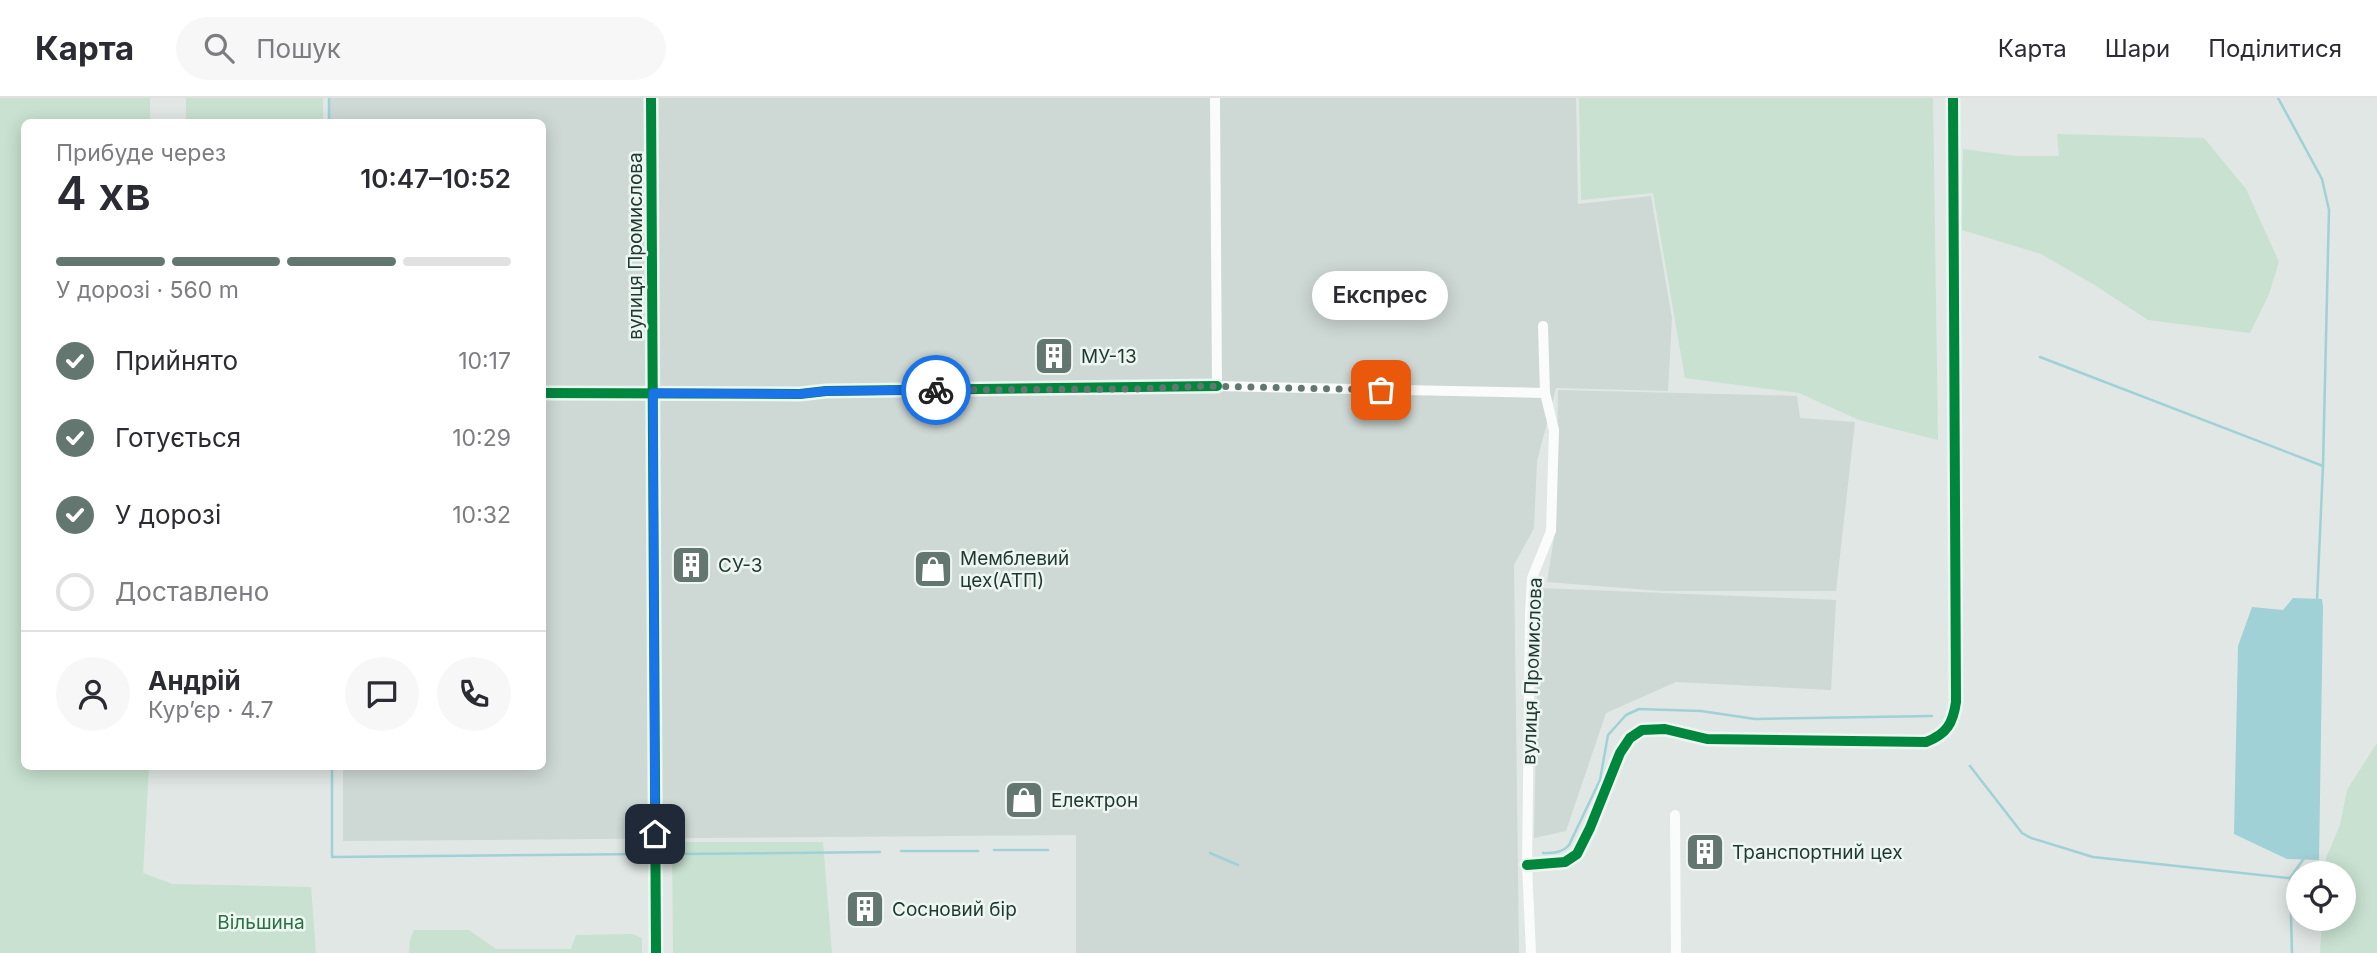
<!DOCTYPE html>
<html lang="uk">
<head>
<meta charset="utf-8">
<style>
  body { margin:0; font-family:Inter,sans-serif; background:#f7f7f7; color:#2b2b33; height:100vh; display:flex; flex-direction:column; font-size:26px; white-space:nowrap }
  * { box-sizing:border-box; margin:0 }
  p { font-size:23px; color:#7c7c81 }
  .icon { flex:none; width:38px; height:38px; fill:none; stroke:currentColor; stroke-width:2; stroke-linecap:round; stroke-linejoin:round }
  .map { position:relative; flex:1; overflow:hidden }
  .panel { position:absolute; left:21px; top:21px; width:525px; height:651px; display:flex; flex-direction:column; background:#fff; border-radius:10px; box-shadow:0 4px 18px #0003 }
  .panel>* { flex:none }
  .controls { position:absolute; left:2286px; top:763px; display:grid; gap:14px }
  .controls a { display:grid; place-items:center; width:70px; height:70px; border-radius:50%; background:#fff; box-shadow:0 4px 18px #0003; font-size:35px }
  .pin { position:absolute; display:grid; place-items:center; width:60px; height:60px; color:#fff; margin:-30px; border-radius:14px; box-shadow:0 4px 10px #0006 }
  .courier { position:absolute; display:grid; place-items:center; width:70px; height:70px; margin:-35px; border:5px solid #1a73e8; border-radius:50%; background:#fff; color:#222; box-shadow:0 2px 9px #0007 }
  .bubble { position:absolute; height:49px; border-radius:24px; background:#fff; box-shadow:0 4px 18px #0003; font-size:23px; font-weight:600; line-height:49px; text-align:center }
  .head em { font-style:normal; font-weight:600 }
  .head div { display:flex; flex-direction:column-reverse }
  .head { display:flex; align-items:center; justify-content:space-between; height:119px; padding:0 35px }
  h1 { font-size:46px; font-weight:600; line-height:52px }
  .bar { display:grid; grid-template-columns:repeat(4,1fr); gap:10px 7px; align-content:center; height:84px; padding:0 35px }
  .bar i { height:9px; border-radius:5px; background:#e1e1e2 }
  .bar .selected { background:#637670 }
  .bar p { grid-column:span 4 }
  .line { display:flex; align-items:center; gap:18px; padding:0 35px; border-top:2px solid #e1e1e2 }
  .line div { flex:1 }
  .round { display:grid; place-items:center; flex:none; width:74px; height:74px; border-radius:37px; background:#f7f7f7 }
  ol { padding:0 35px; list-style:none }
  li { display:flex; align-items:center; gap:21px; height:77px }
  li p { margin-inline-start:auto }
  li .icon { padding:7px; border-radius:50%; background:#637670; color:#fff; stroke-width:4 }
  li:last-child { color:#7c7c81 }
  li i { width:38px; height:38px; border:4px solid #e1e1e2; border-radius:50% }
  header { display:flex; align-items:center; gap:42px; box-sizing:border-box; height:98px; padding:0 35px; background:#fff; border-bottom:2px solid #e1e1e2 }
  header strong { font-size:33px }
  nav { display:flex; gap:38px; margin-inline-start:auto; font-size:24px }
  .search { width:490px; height:63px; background:#f7f7f7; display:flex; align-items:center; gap:18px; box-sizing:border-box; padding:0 24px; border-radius:38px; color:#7c7c81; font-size:26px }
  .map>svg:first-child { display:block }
</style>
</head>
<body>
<header>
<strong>Карта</strong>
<div class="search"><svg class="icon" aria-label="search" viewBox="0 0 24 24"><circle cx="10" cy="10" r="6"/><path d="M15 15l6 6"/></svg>Пошук</div>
<nav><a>Карта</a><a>Шари</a><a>Поділитися</a></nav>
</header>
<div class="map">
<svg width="2377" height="855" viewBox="0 0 2377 855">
  <rect width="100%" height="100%" fill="#e0e7e4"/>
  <g fill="#ced8d4">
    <path d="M330 0H1576L1578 106 1651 98 1672 220 1668 293 1556 290 1537 363 1534 430 1514 467 1519 855H1076V737L343 743V669L542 668V24H330Z"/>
    <path d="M1558 292 1797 298 1800 320 1855 324 1836 493H1662L1547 484 1556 427Z"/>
    <path d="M1539 490 1836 502 1831 592 1676 584 1606 615 1566 733 1534 740Z"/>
  </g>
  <g fill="#c8e1d0">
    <path d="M0 0H150V24H24V668L149 669 143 775 172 786 311 789 316 855H0Z"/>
    <rect x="186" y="0" width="137" height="24"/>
    <path d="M1579 0H1933L1938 342 1859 322 1799 295 1685 280 1653 95 1581 102Z"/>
    <path d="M2057 36 2204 40 2246 91 2279 164 2269 196 2250 235 2148 222 2093 186 2041 156 1962 132 1963 51 2015 58H2059Z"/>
    <path d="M2377 645V855H2320L2322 821H2343V775H2325L2326 760 2340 727 2347 692Z"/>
    <path d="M672 744H823L832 855H673Z"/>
    <path d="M414 832H469L496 851H571L576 837 632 836 642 840V855H409L410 842Z"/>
  </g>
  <path fill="#a0d1d6" d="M2293 500 2322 501 2323 509 2319 762 2287 761 2234 736 2238 548 2252 509 2283 512Z"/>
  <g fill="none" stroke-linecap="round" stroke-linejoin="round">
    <g stroke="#a0d1d6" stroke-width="2.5">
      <path d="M329 0V24"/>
      <path d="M2278 0 2322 81 2329 112 2323 368"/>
      <path d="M2040 259 2323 368 2317 502"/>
      <path d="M332 668V759L644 756"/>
      <path d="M1970 668 2022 735 2031 740 2093 759 2289 780"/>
      <path d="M994 752H1048"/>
      <path d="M901 753H978"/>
      <path d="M1210 755 1238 767"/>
      <path d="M1543 755C1553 755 1562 755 1569 747L1600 682 1608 637 1626 617 1639 611 1701 613 1755 621 1932 618"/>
      <path d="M674 756 880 754"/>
      <path d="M2292 855 2290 780 2305 759"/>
    </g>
    <g stroke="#fafbfb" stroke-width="10">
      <path d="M651 0 656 855"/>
      <path d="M1215 0 1217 288 1545 295"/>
      <path d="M542 295 800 296 826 293 1217 288"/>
      <path d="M1675 717 1676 855"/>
      <path d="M1527 767 1565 764 1577 756 1590 730 1620 655 1630 640 1642 632 1665 631 1707 641 1926 644C1947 636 1953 625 1956 604L1953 0"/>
      <path d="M1531 855 1527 767 1530 516 1532 480 1551 433 1554 332 1545 295 1543 228"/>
    </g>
    <g stroke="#eef6f2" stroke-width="15">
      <g id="cycleway">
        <path d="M651 0 656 855"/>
        <path d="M542 295 800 296 826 293 1217 288"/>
        <path d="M1527 767 1565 764 1577 756 1590 730 1620 655 1630 640 1642 632 1665 631 1707 641 1926 644C1947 636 1953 625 1956 604L1953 0"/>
      </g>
    </g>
    <use href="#cycleway" stroke="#00873e" stroke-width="10"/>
  </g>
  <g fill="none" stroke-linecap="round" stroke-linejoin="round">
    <path stroke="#637670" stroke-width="7" stroke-dasharray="0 12.6" d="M936 292 1135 291 1207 288 1381 292"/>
    <path stroke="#1a73e8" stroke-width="9" d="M655 736 653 295 800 296 826 293 936 292"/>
  </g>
  <defs>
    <g id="building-square" transform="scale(2.0125)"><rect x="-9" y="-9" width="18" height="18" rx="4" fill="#637670" stroke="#eef6f2"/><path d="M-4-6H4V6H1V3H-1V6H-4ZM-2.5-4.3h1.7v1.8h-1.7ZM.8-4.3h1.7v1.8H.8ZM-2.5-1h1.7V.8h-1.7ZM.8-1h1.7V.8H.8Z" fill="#fff"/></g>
    <g id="shop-square" transform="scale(2.0125)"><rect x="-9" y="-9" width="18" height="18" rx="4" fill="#637670" stroke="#eef6f2"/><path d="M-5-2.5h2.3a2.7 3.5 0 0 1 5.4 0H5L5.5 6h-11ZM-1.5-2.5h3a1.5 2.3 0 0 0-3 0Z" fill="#fff"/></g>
  </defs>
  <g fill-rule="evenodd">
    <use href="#building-square" x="1054" y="258"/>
    <use href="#building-square" x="691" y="467"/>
    <use href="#shop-square" x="933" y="471"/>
    <use href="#shop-square" x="1024" y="702"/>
    <use href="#building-square" x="1705" y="754"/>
    <use href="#building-square" x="865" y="811"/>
  </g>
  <g text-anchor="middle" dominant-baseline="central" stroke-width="5" stroke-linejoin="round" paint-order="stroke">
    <g font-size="19" fill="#1f3931" stroke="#eef6f2">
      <text transform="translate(635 148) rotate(-90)">вулиця Промислова</text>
      <text transform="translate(1532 573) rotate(-88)">вулиця Промислова</text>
    </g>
    <g font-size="19" fill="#1f3931" stroke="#eef6f2" text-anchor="start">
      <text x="1081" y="258">МУ-13</text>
      <text x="960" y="460">Мемблевий<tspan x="960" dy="22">цех(АТП)</tspan></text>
      <text x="718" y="467">СУ-3</text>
      <text x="1051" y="702">Електрон</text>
      <text x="1732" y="754">Транспортний цех</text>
      <text x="892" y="811">Сосновий бір</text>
    </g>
    <g font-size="19" fill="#297043" stroke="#eef6f2">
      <text x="261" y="824">Вільшина</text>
    </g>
  </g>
</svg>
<div class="controls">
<a><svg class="icon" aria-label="locate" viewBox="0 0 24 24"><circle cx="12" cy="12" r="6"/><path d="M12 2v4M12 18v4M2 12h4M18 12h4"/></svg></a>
</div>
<div class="pin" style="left:1381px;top:292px;background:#ea580c"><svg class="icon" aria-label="bag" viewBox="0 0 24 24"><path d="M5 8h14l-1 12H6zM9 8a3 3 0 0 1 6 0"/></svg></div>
<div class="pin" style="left:655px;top:736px;background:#1f2937"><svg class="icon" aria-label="home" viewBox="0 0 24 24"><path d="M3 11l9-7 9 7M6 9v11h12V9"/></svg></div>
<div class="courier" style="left:936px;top:292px"><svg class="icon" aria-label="bike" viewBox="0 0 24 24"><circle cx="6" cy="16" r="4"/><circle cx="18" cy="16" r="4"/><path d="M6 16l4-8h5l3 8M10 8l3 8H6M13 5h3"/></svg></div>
<div class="bubble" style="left:1312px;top:173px;width:136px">Експрес</div>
<section class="panel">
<div class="head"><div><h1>4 хв</h1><p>Прибуде через</p></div><em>10:47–10:52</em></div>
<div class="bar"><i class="selected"></i><i class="selected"></i><i class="selected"></i><i></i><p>У дорозі · 560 m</p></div>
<ol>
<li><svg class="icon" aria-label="check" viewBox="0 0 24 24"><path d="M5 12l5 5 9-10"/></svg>Прийнято<p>10:17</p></li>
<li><svg class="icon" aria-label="check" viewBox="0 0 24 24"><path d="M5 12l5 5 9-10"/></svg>Готується<p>10:29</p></li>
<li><svg class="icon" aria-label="check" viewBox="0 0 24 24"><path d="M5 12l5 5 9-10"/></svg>У дорозі<p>10:32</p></li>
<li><i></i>Доставлено</li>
</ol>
<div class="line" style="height:126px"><a class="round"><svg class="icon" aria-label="person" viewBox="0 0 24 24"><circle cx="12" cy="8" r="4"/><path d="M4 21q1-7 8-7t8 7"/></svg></a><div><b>Андрій</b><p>Кур’єр · 4.7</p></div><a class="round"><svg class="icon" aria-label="chat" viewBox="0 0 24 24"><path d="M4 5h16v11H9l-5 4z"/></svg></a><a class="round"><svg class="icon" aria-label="phone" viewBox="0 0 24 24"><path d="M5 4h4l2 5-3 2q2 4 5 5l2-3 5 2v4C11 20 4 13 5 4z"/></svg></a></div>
</section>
</div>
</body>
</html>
